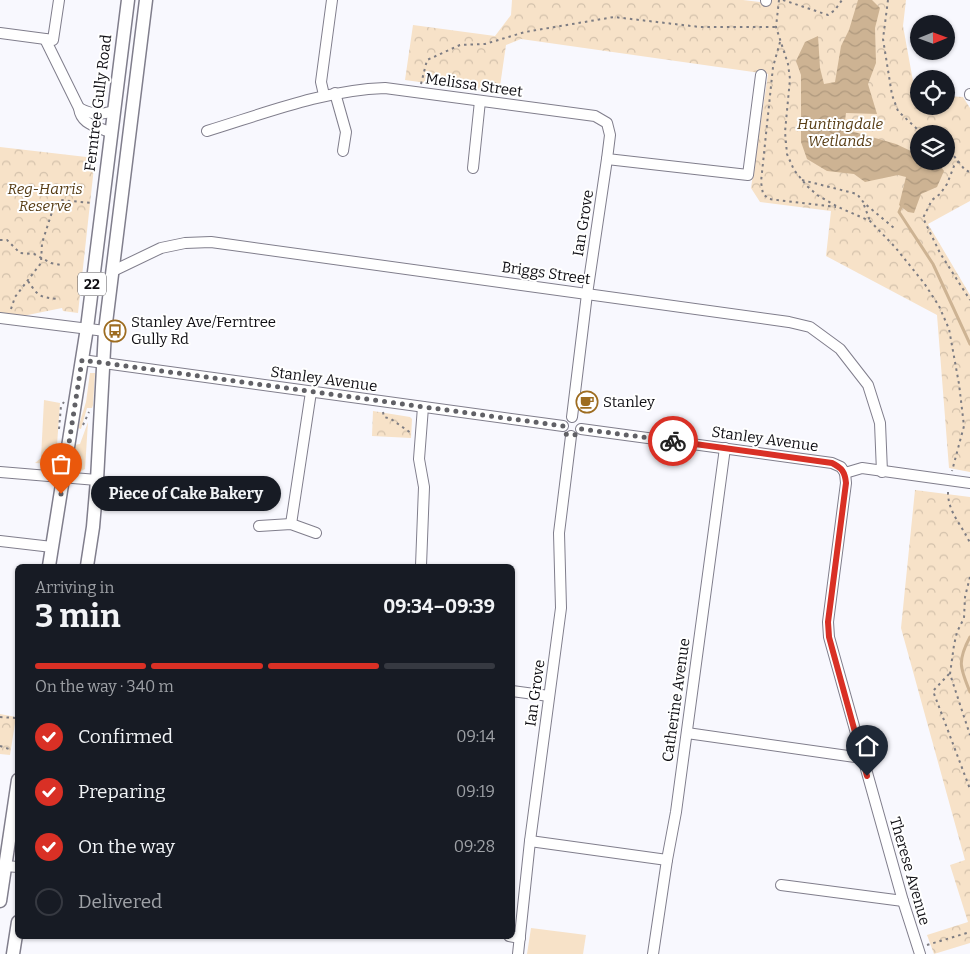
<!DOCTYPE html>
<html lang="en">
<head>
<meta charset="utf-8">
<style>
  body { margin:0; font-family:Bitter,serif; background:#242831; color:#f1f3f6; height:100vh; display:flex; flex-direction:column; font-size:19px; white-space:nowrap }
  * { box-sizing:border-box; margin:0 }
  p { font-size:16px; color:#9ea1a6 }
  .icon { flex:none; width:28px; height:28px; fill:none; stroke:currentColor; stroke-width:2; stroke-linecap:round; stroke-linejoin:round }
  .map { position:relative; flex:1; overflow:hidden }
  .drawer { position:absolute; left:15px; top:564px; width:500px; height:375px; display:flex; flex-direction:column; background:#171b24; border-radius:8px; box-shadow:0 1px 4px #0004 }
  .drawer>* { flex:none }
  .needle { width:32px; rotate:89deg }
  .buttons { position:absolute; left:910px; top:15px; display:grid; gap:10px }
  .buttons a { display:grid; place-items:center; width:45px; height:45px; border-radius:50%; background:#171b24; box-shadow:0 1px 4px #0004; font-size:25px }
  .pin { position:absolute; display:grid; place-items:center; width:42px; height:42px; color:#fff; margin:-51px -21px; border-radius:50% 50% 50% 0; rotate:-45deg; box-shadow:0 0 5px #0007 }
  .pin .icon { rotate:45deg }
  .courier { position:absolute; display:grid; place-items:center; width:50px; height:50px; margin:-25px; border:4px solid #d93025; border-radius:50%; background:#fff; color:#222; box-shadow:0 1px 6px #0007 }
  .bubble { position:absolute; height:35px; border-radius:18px; background:#171b24; box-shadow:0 1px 4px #0004; font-size:16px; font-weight:700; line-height:35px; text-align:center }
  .summary em { font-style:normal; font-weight:700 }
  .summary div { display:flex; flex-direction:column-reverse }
  .summary { display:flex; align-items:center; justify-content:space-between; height:85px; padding:0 20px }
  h1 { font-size:32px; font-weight:700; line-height:38px }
  .bar { display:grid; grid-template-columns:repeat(4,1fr); gap:8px 5px; align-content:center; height:60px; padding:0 20px }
  .bar i { height:6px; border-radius:4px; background:#363941 }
  .bar .active { background:#d93025 }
  .bar p { grid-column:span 4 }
  ol { padding:0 20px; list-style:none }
  li { display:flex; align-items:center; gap:15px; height:55px }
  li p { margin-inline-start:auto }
  li .icon { padding:5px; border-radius:50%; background:#d93025; color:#fff; stroke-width:4 }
  li:last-child { color:#9ea1a6 }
  li i { width:28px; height:28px; border:2px solid #363941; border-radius:50% }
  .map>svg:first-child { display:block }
</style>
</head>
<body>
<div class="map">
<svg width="970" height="954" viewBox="0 0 970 954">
  <defs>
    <pattern id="park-crowns" width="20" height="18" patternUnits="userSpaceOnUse" patternTransform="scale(1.25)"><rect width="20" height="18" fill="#f7e2c8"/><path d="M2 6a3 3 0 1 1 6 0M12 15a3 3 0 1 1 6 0" fill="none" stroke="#d3c1ab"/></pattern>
    <pattern id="water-waves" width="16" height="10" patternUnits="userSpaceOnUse" patternTransform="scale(1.25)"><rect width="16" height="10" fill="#cdb393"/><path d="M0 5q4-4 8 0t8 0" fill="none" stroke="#af997e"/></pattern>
  </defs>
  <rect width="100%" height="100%" fill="#f8f8fe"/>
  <g fill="#f7e2c8">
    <path d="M90 373H95L93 405 92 408H87L81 429 78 428 86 402Z"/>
    <path d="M44 400 60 403 57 445 51 464 35 463 41 458Z"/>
    <path d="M88 422 85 469 79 472C72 464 74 455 74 445L80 444Z"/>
    <path d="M531 928 586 935 583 954H527Z"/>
  </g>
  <g fill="url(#park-crowns)" fill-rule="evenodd">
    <path d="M512 0H743L769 3 770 0H906L903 26 915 92 919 93V106H946V96L963 97 970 108V201L928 224 970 295V472L949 468 937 315 826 256 831 211 760 202 751 188 768 74 521 39 506 45 499 93 405 80 413 25 495 36 511 15ZM919 134H946V161H919Z"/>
    <path d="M0 147 95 158 78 313 63 311 62 308 8 319 0 318Z"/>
    <path d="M373 411 410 417 412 419 411 438 372 436Z"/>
    <path d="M915 490 970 497V943L934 954 927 935 968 922 950 865 965 860 901 628Z"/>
    <path d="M0 714 16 717 10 755 0 754Z"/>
  </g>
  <path fill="url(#water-waves)" d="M858 0H872L880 8 875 28 876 63 868 84 877 114 846 113 844 129 896 144 913 152H919V161H937L944 171 937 187 921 194 914 213 908 212 899 205 906 177 898 175 865 182 854 174 827 171 807 159 801 142V75L796 61 805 42 818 36 820 68 824 84 835 82 841 46 849 30Z"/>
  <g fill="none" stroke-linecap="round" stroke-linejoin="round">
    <g stroke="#cdb393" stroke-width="3">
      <path d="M903 203 899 212 933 264 970 344"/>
      <path d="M970 637C957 661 960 668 970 692"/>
    </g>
    <g stroke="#807e8c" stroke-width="12">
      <g id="minor">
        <path d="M766 1V0"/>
        <path d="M0 33 53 40 59 0"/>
        <path d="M45 39 79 108C81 125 97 126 111 133"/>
        <path d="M335 93 346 132 343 151"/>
        <path d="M970 94V95"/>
        <path d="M324 95 321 82 332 0"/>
        <path d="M79 108C92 115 100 115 114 111"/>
        <path d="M207 131C266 113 324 90 385 88L595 116 607 123 610 135 607 159 587 294 572 417"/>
        <path d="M607 159 748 175 761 75"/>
        <path d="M473 168 480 101"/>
        <path d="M113 271 161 248 185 243 211 242 789 322 810 327 840 349 868 385 880 423 882 472"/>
        <path d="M0 318 105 331"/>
        <path d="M82 360 563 426"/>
        <path d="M581 429 832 463 841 467 845 473 862 468 970 483"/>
        <path d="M0 472 97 480"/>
        <path d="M845 473 846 483 828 622 829 637 903 901 920 954"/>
        <path d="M291 524 311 392"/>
        <path d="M259 526 291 524 316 533"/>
        <path d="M0 541 52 547"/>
        <path d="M421 566 424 487 419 459 423 407"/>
        <path d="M512 691 549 696"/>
        <path d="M687 733 862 758"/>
        <path d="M530 841 667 860"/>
        <path d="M5 866 18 867"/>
        <path d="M781 885 903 901"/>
        <path d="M509 936 520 938"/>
        <path d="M518 954 530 841 561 608 559 533 571 436"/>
        <path d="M653 954 667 860 676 812 725 448"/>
      </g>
    </g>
    <g stroke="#807e8c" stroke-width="15">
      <g id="major">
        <path d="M49 566 87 328 128 0"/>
        <path d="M87 566 93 527 97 480 105 331 146 0"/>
        <path d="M0 901 18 780"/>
        <path d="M13 954 18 922"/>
      </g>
    </g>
    <g stroke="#7d7c82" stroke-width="2" stroke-dasharray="2.5 4" stroke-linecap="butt">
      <path d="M779 0 776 27 788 64 790 79 785 132 787 154 794 170 807 186 817 195 838 207 870 221 895 247 924 283 939 306 949 329 959 384 964 426 952 471"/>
      <path d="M783 0 828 15 835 10 842 0"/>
      <path d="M888 0 883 39 892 95 898 111 917 129 932 134"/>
      <path d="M780 42 773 67 761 182 763 194 769 199 836 207"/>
      <path d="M421 84 427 60 460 45 485 44 525 32 614 17 700 27H776"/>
      <path d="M946 146 965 170 970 172"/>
      <path d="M959 161 954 166 947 184 940 194 932 200 923 218 940 253 970 300"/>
      <path d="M802 180 857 194 864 203 894 228"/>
      <path d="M864 205 870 221"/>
      <path d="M0 240H7L20 253 34 254 51 263 61 265"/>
      <path d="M28 281C38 296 39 297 57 299"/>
      <path d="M11 309 15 297 41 263 42 243 53 209 61 200 92 203"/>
      <path d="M383 412 384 417 391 419 411 433"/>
      <path d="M83 425 89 412"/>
      <path d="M59 429 61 406 64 402"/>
      <path d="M948 492C948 513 962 525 970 543"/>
      <path d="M970 577 965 597 964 618 957 632 954 645 950 674 970 735"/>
      <path d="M949 674 933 691 970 789"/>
      <path d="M0 717 17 718"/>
      <path d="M0 746 12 750"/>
      <path d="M927 945 970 932"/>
    </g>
    <use href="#minor" stroke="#fff" stroke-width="10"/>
    <use href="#major" stroke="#fff" stroke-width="12"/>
  </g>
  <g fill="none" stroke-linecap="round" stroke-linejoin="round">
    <path stroke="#616166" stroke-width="5" stroke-dasharray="0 9" d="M61 494 82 360 563 426 566 434C572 437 578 435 581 429L673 441"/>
    <path stroke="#d93025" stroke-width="6" d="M673 441 832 463C842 468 845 472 846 483L828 622 829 637 867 776"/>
  </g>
  <defs>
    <g id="bus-ring" transform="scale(1.125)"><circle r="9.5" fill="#fff" stroke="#9d6c20" stroke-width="1.5"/><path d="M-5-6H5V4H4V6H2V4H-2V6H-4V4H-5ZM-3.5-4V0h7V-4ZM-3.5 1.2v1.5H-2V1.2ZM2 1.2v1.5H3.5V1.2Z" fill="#9d6c20"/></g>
    <g id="cafe-ring" transform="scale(1.125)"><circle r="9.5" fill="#fff" stroke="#9d6c20" stroke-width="1.5"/><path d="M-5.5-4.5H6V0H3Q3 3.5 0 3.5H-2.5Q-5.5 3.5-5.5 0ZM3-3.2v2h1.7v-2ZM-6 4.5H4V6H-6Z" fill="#9d6c20"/></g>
  </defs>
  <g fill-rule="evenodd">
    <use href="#bus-ring" x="115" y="331"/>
    <use href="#cafe-ring" x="587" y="402"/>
  </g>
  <g text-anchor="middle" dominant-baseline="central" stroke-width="4" stroke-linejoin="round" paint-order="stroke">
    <rect fill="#fff" stroke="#58575a" stroke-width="1" x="78" y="272.5" width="28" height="23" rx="4"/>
    <g font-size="14" font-weight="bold" fill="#100f14">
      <text x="92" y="284">22</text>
    </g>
    <g font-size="15" fill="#100f14" stroke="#fff">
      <text transform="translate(474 85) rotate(8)">Melissa Street</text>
      <text transform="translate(98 103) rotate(-83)">Ferntree Gully Road</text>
      <text transform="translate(583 223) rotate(-81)">Ian Grove</text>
      <text transform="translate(546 273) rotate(8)">Briggs Street</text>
      <text transform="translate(324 379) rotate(8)">Stanley Avenue</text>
      <text transform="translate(765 439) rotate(8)">Stanley Avenue</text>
      <text transform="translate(535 693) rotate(-82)">Ian Grove</text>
      <text transform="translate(676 700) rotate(-82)">Catherine Avenue</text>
      <text transform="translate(910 871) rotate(74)">Therese Avenue</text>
    </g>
    <g font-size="15" font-style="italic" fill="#573c14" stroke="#fff">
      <text x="840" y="124">Huntingdale<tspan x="840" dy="17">Wetlands</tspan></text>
      <text x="45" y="189">Reg-Harris<tspan x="45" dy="17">Reserve</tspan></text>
    </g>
    <g font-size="15" fill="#100f14" stroke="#fff" text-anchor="start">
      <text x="131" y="322">Stanley Ave/Ferntree<tspan x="131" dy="17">Gully Rd</tspan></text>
      <text x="603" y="402">Stanley</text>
    </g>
  </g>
</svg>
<div class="buttons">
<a><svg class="needle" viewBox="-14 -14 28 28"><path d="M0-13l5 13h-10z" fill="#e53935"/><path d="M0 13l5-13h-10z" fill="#9ea1a6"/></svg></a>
<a><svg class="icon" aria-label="locate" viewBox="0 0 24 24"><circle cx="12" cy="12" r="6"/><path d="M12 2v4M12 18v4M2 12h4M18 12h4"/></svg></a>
<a><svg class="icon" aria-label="layers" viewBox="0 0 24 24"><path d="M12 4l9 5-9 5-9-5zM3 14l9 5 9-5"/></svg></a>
</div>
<div class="pin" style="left:61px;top:494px;background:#ea580c"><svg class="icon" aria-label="bag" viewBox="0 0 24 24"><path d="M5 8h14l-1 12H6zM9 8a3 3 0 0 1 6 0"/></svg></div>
<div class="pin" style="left:867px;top:776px;background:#1f2937"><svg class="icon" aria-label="home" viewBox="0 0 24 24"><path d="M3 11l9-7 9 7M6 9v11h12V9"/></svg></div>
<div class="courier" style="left:673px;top:441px"><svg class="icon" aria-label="bike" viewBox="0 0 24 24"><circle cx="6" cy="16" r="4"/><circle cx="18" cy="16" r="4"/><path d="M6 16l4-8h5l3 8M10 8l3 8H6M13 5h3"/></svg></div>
<div class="bubble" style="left:91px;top:476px;width:190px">Piece of Cake Bakery</div>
<section class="drawer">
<div class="summary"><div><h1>3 min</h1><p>Arriving in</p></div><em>09:34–09:39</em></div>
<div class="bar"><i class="active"></i><i class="active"></i><i class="active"></i><i></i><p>On the way · 340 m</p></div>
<ol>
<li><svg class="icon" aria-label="check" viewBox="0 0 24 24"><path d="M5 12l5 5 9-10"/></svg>Confirmed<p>09:14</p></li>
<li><svg class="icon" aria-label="check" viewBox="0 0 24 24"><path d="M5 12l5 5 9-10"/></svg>Preparing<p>09:19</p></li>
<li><svg class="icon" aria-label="check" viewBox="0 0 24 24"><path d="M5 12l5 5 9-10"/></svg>On the way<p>09:28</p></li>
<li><i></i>Delivered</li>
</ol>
</section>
</div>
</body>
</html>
